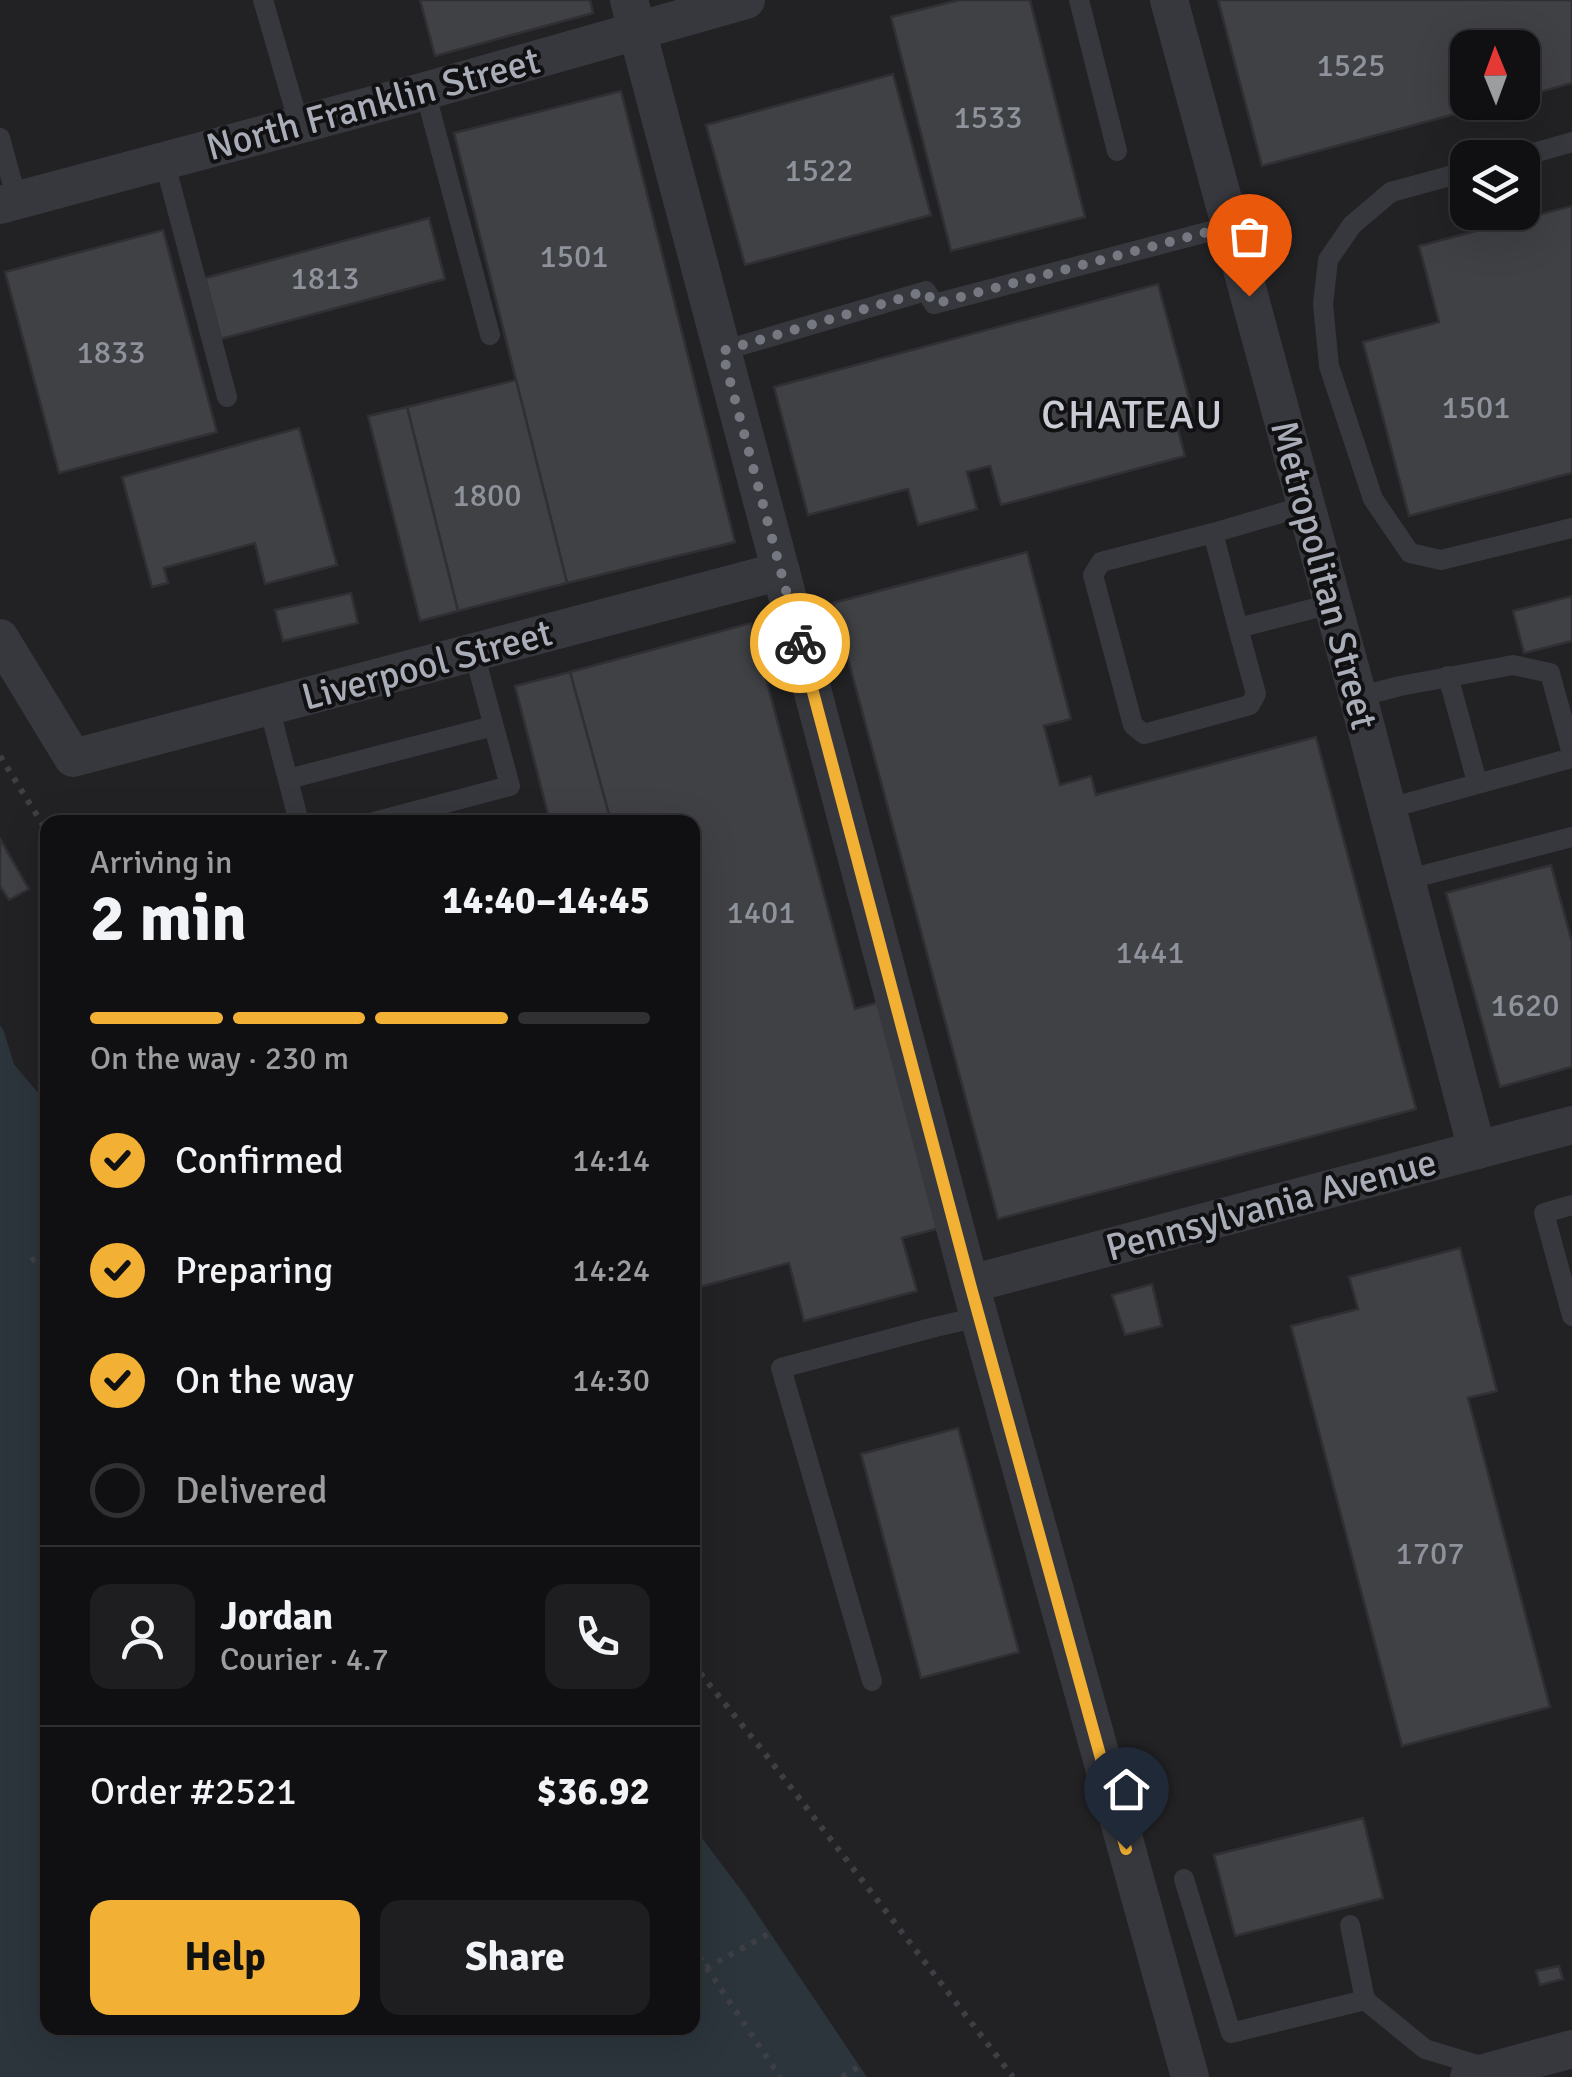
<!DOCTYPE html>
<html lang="en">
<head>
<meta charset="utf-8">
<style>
  body { margin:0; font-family:Signika,sans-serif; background:#1e1e20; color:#f1f3f6; height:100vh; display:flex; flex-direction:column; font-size:38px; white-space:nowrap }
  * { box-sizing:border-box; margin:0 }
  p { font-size:32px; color:#9c9d9f }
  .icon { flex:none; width:55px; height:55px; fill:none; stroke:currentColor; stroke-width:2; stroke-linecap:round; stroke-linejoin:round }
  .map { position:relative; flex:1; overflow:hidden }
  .side { position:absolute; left:40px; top:815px; width:660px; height:1220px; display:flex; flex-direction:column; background:#101012; border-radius:20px; box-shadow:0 10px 40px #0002,0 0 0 2px #303032 }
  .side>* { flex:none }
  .needle { width:65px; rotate:359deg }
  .fabs { position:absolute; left:1450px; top:30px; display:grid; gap:20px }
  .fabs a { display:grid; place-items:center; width:90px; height:90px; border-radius:20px; background:#101012; box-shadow:0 10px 40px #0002,0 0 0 2px #303032; font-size:50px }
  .pin { position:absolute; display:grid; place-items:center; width:85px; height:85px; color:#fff; margin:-102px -42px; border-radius:50% 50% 50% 0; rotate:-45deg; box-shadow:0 0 10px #0007 }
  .pin .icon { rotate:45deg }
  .courier { position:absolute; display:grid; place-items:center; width:100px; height:100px; margin:-50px; border:8px solid #f2b134; border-radius:50%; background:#fff; color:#222; box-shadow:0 2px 12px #0007 }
  .summary em { font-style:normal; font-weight:700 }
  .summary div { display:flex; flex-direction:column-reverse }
  .summary { display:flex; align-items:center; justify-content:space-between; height:170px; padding:0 50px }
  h1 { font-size:65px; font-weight:700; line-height:75px }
  .bar { display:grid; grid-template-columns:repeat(4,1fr); gap:15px 10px; align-content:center; height:120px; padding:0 50px }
  .bar i { height:12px; border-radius:8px; background:#303032 }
  .bar .active { background:#f2b134 }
  .bar p { grid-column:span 4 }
  .line { display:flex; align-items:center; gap:25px; padding:0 50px; border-top:2px solid #303032 }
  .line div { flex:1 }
  .round { display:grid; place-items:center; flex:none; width:105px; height:105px; border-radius:20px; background:#1e1e20 }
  ol { padding:0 50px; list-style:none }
  li { display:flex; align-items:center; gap:30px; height:110px }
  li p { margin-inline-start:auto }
  li .icon { padding:10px; border-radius:50%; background:#f2b134; color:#111; stroke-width:4 }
  li:last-child { color:#9c9d9f }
  li i { width:55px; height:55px; border:5px solid #303032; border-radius:50% }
  .button { display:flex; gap:20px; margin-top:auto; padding:20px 50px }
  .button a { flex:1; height:115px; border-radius:20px; background:#f2b134; color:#111; font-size:40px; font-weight:700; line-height:115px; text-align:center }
  .button a+a { background:#1e1e20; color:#f1f3f6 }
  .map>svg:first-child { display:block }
</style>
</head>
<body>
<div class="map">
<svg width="1572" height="2077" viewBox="0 0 1572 2077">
  <rect width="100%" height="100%" fill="#161618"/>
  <path fill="#222225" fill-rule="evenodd" d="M0 0H1572V2077H867L742 1891 693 1826 692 822H48L47 1105 14 1064 4 1031 0 1025ZM1468 48H1522V102H1468ZM1468 158H1522V212H1468Z"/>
  <path fill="#2c353c" d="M0 1025 4 1031 14 1064 48 1105V2028H692L693 1826 742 1891 867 2077H0Z"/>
  <g fill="#404145" stroke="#303034" stroke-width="2.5">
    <path d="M420 0H590L593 13 435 56Z"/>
    <path d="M959 0H1030L1085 217 951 251 891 17Z"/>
    <path d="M1218 0H1572V83L1522 97V48H1468V102H1500L1262 166Z"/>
    <path d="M893 74 931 215 745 265 706 125Z"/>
    <path d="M621 91 735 542 567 583 454 133Z"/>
    <path d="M1572 206V473L1409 516 1363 342 1439 322 1419 246Z"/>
    <path d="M429 218 445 279 221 339 205 278Z"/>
    <path d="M163 230 217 432 59 473 5 272Z"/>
    <path d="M1158 284 1191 406 1173 410 1185 456 1001 505 990 466 967 472 977 509 918 525 908 489 808 515 774 387Z"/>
    <path d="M516 380 567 583 458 611 407 407Z"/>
    <path d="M407 407 458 611 420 621 368 416Z"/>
    <path d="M299 428 337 565 265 584 255 543 164 568 168 583 152 587 122 477Z"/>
    <path d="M1027 552 1071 719 1044 726 1060 785 1091 776 1096 795 1316 737 1416 1109 998 1219 833 603Z"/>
    <path d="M351 593 358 623 283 641 275 610Z"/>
    <path d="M1572 596V641L1524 653 1513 611Z"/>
    <path d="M751 623 855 1009 883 1001 944 1227 902 1238 917 1291 804 1321 789 1263 692 1289V822H611L570 672Z"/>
    <path d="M570 672 611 822H550L515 686Z"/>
    <path d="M0 839 29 889 9 900 0 886Z"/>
    <path d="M1551 865 1572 942V1067L1500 1087 1446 893Z"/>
    <path d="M1460 1248 1497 1391 1468 1398 1550 1707 1402 1746 1291 1326 1358 1309 1349 1277Z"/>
    <path d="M1152 1284 1162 1326 1125 1335 1112 1295Z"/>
    <path d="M958 1428 1019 1652 921 1678 861 1454Z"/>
    <path d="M1363 1818 1383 1898 1235 1936 1214 1855Z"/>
    <path d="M1559 1966 1563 1979 1540 1985 1536 1971Z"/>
  </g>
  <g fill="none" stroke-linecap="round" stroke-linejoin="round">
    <g stroke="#3d3f44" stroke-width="6" stroke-dasharray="5 8" stroke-linecap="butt">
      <path d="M0 756 48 833"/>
      <path d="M31 1261 48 1251"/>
      <path d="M692 1663 763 1751 1013 2077"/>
      <path d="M692 1946 780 2077"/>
      <path d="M706 1968 770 1933"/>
      <path d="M842 2077 860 2066"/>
    </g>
    <g stroke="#37383d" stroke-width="20">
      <path d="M263 0 299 124"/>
      <path d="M1079 0 1117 151"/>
      <path d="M425 91 490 335"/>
      <path d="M0 138 17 200"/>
      <path d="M1516 158 1572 142"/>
      <path d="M164 160 227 397"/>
      <path d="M1468 171 1391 192 1352 225 1328 260 1323 304 1329 366 1373 499 1410 553 1441 560 1572 528"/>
      <path d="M722 351 926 291 934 304 1230 226"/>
      <path d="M1213 533 1305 506"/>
      <path d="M1238 628 1256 694 1250 705 1144 734 1133 725 1093 575 1101 562 1213 533 1238 628 1331 604"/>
      <path d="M1448 676 1477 782"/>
      <path d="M1358 697 1400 686 1513 665 1550 673 1572 754"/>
      <path d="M269 707 299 822"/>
      <path d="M288 779 493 726"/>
      <path d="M1386 809 1572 758"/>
      <path d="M374 822 510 786 474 653"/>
      <path d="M1405 880 1572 837"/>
      <path d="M1572 1205 1544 1213 1572 1316"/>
      <path d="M872 1681 781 1368 935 1327 979 1317"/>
      <path d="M1184 1879 1231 2033 1365 2000 1425 2049 1484 2067"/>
      <path d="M1350 1925 1365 2000"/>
    </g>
    <g stroke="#37383d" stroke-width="38">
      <path d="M629 0 970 1284 1190 2077"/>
      <path d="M1169 0 1358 697 1477 1150"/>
      <path d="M0 205 425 91 746 0"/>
      <path d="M0 638 73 758 781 571"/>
      <path d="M970 1284 1572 1125"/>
      <path d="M1469 2077 1572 2049"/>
    </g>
  </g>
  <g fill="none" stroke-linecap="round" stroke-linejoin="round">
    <path stroke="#757880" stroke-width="10" stroke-dasharray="0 18" d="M800 643 722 351 926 291 934 304 1230 226 1249 296"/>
    <path stroke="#f2b134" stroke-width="12" d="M800 643 970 1284 1126 1849"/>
  </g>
  <g text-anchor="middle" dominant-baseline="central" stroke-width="8" stroke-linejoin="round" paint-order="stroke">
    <g font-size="32" fill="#8e929b">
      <text x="1351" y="65">1525</text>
      <text x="988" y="117">1533</text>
      <text x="819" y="170">1522</text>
      <text x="574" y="256">1501</text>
      <text x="325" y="278">1813</text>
      <text x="111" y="352">1833</text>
      <text x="1476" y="407">1501</text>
      <text x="487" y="495">1800</text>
      <text x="761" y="912">1401</text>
      <text x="1150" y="952">1441</text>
      <text x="1525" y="1005">1620</text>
      <text x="1430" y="1553">1707</text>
    </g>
    <g font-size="38" fill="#a8adb8" stroke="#111113">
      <text transform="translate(373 104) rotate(-15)">North Franklin Street</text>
      <text transform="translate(1324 575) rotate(75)">Metropolitan Street</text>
      <text transform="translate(427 665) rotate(-15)">Liverpool Street</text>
      <text transform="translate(1271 1205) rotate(-15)">Pennsylvania Avenue</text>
    </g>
    <g font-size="40" letter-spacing="2.5" fill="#c9ccd4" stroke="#111113">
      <text x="1133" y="415">CHATEAU</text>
    </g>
  </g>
</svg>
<div class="fabs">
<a><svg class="needle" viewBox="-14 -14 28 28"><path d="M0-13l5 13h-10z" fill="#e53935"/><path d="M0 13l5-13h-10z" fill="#9c9d9f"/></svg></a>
<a><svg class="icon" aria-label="layers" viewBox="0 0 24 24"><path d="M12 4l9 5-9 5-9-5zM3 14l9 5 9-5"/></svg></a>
</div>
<div class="pin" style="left:1249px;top:296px;background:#ea580c"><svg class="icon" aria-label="bag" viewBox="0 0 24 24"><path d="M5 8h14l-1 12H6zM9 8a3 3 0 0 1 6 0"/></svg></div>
<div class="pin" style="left:1126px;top:1849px;background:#1f2937"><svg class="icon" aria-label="home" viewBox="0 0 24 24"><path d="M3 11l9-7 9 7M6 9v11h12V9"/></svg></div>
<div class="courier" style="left:800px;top:643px"><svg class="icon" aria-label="bike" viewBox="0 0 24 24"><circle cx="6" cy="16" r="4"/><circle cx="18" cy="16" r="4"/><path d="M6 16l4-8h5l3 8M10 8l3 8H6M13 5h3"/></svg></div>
<section class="side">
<div class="summary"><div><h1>2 min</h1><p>Arriving in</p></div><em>14:40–14:45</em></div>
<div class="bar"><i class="active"></i><i class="active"></i><i class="active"></i><i></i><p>On the way · 230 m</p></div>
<ol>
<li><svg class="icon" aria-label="check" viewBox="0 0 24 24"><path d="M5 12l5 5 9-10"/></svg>Confirmed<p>14:14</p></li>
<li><svg class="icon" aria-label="check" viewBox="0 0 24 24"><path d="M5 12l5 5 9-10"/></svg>Preparing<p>14:24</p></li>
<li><svg class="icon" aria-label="check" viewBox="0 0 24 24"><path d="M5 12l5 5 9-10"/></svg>On the way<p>14:30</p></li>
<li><i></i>Delivered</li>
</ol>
<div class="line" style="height:180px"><a class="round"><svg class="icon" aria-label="person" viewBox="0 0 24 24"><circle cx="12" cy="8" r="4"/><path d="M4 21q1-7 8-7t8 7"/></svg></a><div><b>Jordan</b><p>Courier · 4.7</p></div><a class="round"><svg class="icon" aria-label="phone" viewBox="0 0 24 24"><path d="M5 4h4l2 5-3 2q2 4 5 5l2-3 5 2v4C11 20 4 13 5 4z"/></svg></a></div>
<div class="line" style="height:130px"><div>Order #2521</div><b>$36.92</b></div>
<div class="button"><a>Help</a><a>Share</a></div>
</section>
</div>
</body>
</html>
